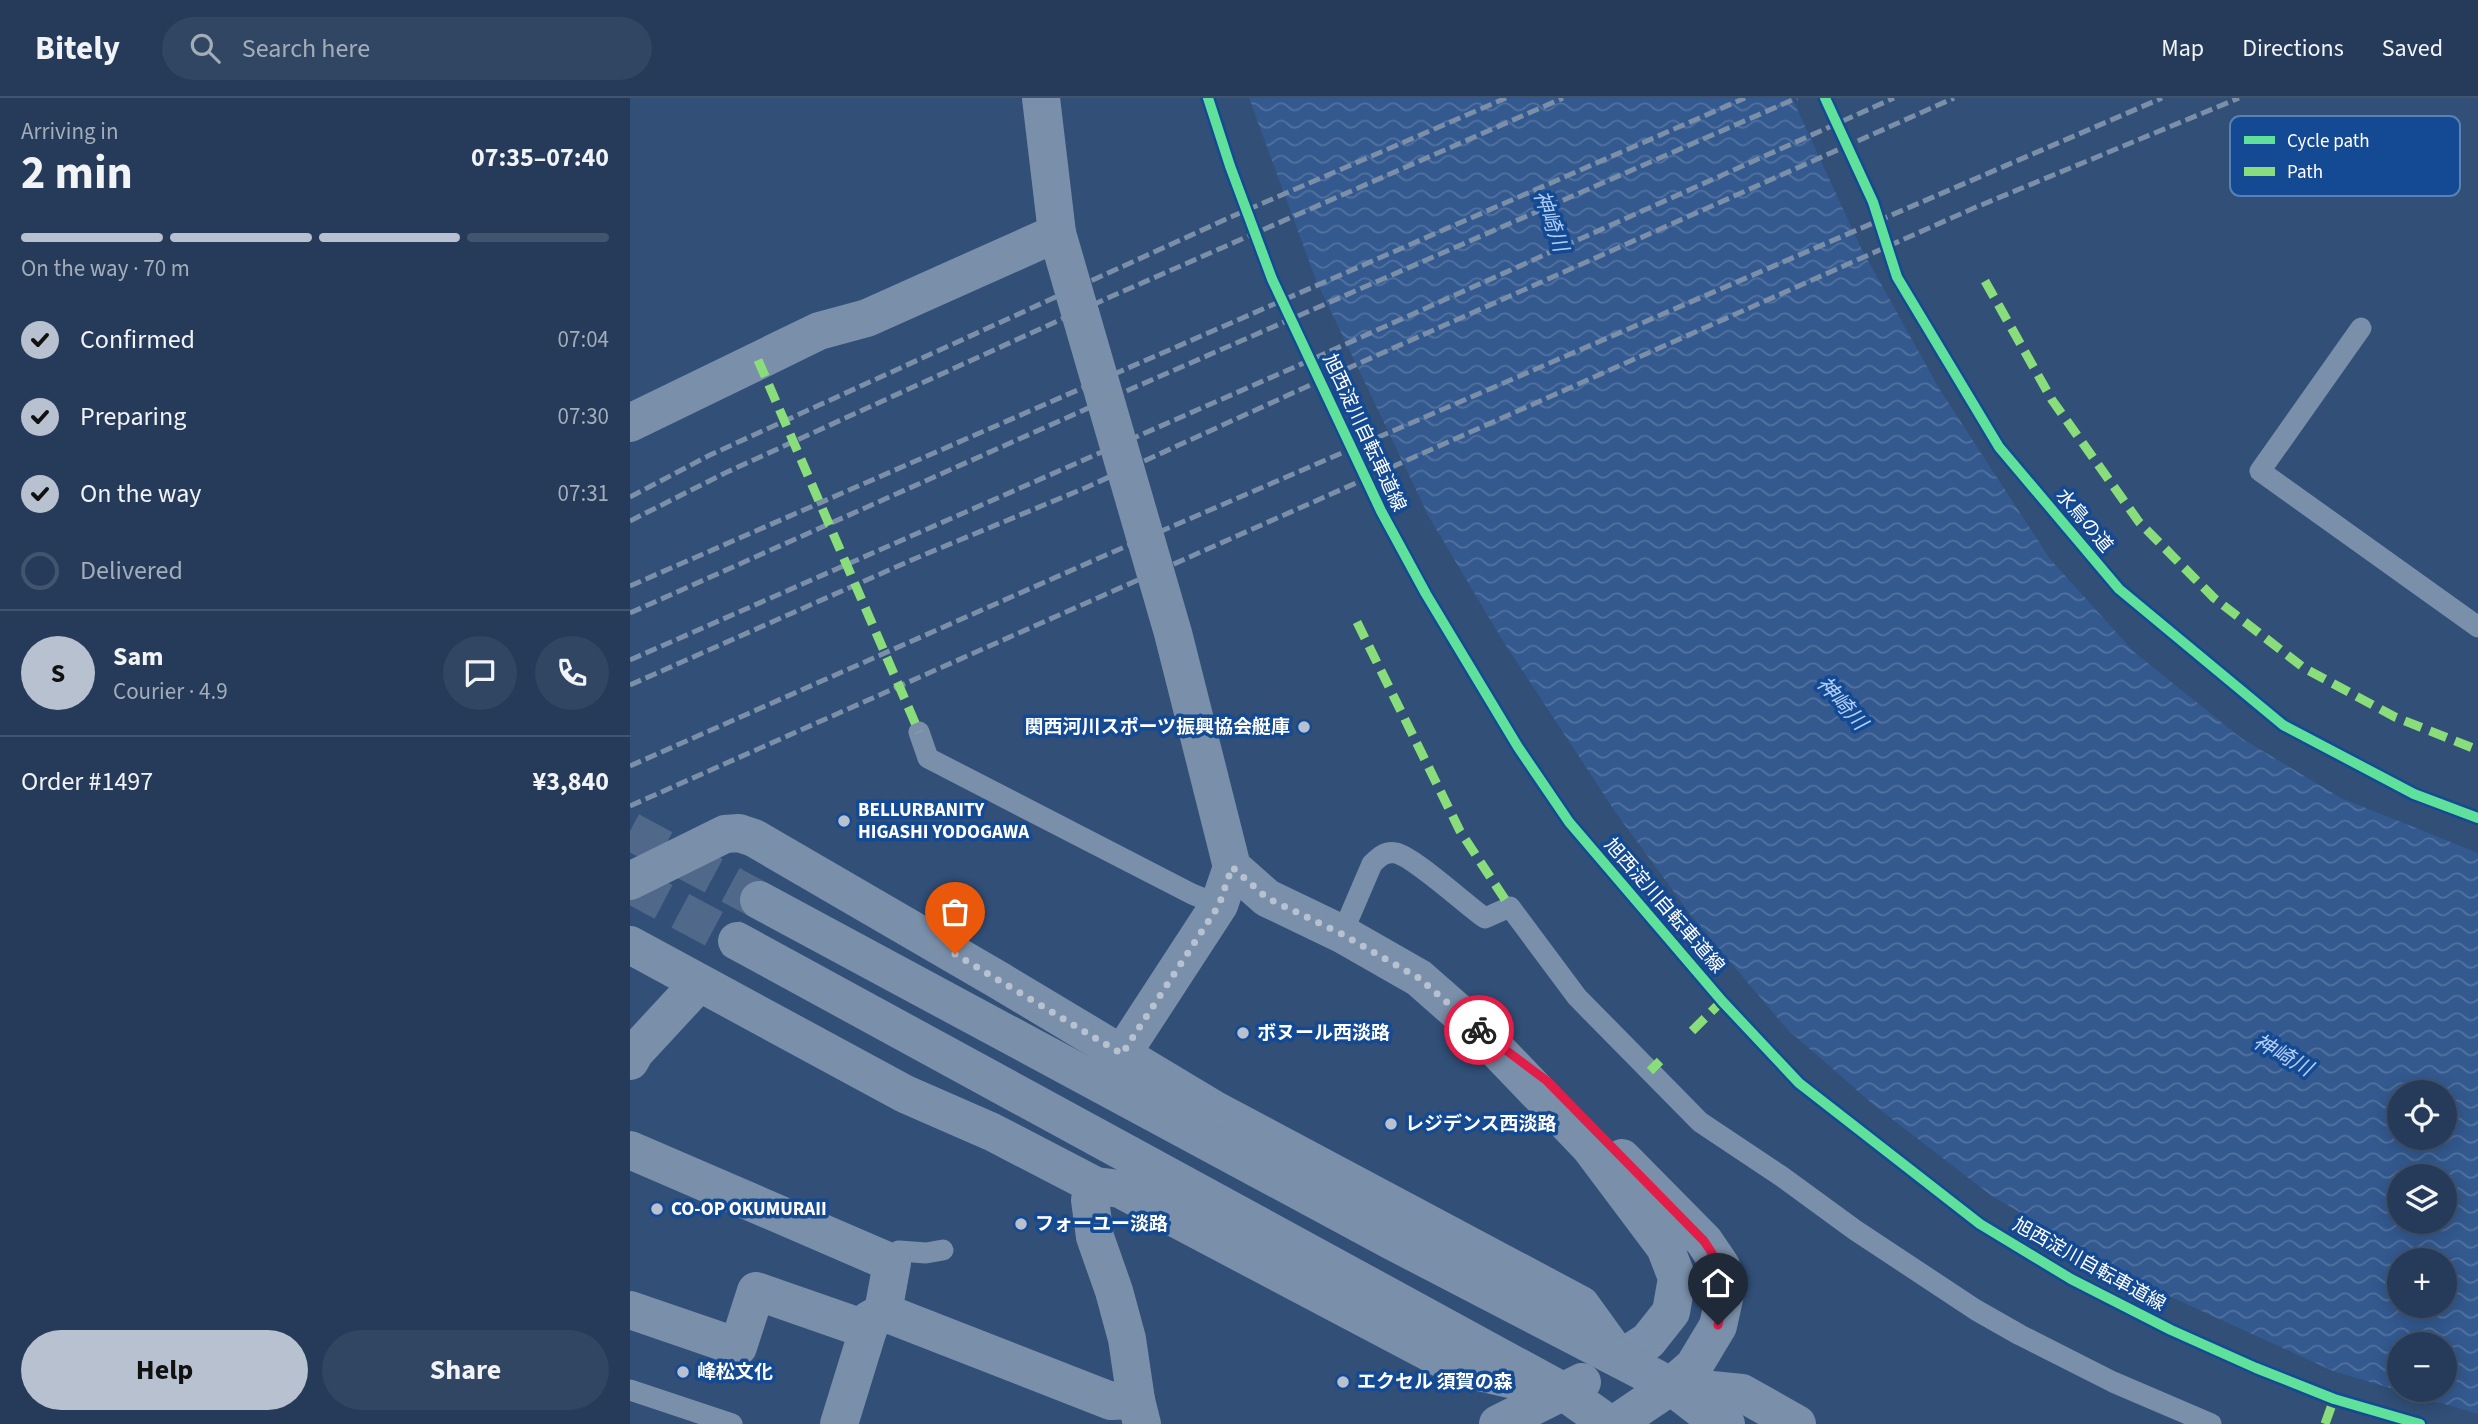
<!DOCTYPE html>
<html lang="en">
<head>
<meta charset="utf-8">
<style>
  body { margin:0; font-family:"Source Sans 3","Noto Sans JP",sans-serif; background:#314662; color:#f1f3f6; height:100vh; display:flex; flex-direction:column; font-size:26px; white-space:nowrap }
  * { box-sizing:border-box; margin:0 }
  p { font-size:23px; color:#a3adba }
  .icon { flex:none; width:38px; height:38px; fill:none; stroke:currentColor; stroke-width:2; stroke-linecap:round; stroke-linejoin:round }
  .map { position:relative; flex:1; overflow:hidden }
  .details { display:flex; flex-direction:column; background:#253b59; width:630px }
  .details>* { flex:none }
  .buttons { position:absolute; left:1757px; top:982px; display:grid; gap:14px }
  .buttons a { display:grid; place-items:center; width:70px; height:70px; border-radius:50%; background:#253b59; box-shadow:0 4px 18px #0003,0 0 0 2px #42556f; font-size:35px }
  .pin { position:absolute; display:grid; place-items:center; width:60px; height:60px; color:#fff; margin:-72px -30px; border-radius:50% 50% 50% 0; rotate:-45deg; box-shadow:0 0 7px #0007 }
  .pin .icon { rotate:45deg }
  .courier { position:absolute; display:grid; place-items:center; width:70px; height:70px; margin:-35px; border:5px solid #e11d48; border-radius:50%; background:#fff; color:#222; box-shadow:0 2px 9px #0007 }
  .summary em { font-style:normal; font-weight:700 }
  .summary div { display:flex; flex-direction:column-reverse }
  .summary { display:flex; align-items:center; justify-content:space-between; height:119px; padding:0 21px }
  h1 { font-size:46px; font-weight:700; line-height:52px }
  .bar { display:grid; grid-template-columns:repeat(4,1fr); gap:10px 7px; align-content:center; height:84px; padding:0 21px }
  .bar i { height:9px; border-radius:5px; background:#42556f }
  .bar .selected { background:#b7c1cf }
  .bar p { grid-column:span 4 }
  .line { display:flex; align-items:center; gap:18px; padding:0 21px; border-top:2px solid #42556f }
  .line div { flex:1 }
  .round { display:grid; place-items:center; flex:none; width:74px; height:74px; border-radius:37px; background:#314662 }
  ol { padding:0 21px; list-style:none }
  li { display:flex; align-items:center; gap:21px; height:77px }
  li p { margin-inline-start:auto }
  li .icon { padding:7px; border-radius:50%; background:#b7c1cf; color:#111; stroke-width:4 }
  li:last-child { color:#a3adba }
  li i { width:38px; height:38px; border:4px solid #42556f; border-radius:50% }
  .button { display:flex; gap:14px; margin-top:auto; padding:14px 21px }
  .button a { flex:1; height:80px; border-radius:42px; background:#b7c1cf; color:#111; font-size:28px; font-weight:700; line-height:80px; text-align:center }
  .button a+a { background:#314662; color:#f1f3f6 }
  header { display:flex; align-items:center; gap:42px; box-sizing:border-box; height:98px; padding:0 35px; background:#253b59; border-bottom:2px solid #42556f }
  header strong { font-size:33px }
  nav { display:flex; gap:38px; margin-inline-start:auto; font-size:24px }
  .search { width:490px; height:63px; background:#314662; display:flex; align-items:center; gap:18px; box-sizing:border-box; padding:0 24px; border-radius:38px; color:#a3adba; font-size:26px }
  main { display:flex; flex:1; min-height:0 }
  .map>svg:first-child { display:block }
</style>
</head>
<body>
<header>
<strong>Bitely</strong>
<div class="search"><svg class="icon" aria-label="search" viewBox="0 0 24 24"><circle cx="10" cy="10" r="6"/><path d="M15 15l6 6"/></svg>Search here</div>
<nav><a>Map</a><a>Directions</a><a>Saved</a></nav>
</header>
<main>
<section class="details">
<div class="summary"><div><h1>2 min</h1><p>Arriving in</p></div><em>07:35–07:40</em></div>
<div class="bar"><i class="selected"></i><i class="selected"></i><i class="selected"></i><i></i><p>On the way · 70 m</p></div>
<ol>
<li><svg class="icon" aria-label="check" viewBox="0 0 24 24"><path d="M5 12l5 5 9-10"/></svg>Confirmed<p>07:04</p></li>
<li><svg class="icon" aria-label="check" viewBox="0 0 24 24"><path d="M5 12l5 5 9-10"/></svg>Preparing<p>07:30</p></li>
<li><svg class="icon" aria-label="check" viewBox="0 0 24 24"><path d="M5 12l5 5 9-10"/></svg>On the way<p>07:31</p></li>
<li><i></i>Delivered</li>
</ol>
<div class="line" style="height:126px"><b class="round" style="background:#b7c1cf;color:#111">S</b><div><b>Sam</b><p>Courier · 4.9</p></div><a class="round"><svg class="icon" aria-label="chat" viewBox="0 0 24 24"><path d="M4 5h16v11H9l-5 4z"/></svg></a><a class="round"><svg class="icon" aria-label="phone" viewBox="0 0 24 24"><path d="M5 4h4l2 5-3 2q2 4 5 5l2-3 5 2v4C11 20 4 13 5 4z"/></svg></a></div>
<div class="line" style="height:91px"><div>Order #1497</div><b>¥3,840</b></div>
<div class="button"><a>Help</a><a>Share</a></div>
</section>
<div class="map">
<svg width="1848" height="1326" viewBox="0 0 1848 1326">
  <defs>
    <pattern id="water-waves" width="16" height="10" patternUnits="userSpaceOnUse" patternTransform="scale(1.75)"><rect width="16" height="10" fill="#33598f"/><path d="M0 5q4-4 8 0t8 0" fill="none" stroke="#5272a0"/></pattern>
  </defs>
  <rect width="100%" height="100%" fill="#314f77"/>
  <path fill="url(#water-waves)" fill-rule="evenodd" d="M619 0H1162L1231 150 1310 292 1420 461 1504 554 1611 640 1711 700 1848 755V1316L1703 1273 1515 1187 1362 1098 1245 1008 1156 930 1060 816 986 715 873 543 799 419 686 182ZM1769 994H1815V1040H1769ZM1769 1078H1815V1124H1769ZM1769 1162H1815V1208H1769ZM1769 1246H1815V1292H1769Z"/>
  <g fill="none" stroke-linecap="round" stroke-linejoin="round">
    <g stroke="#50698b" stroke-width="38" stroke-dasharray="38 19" stroke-linecap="butt">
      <path d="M0 733 129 802"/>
      <path d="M0 786 107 843"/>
    </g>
    <g stroke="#7a8fa9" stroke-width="21">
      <path d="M1731 230 1630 373 1848 529"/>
      <path d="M289 634 298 660 562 796 589 807"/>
      <path d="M712 836 742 766C749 759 755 753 766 755 784 759 835 806 855 820L880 809 947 899 1070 1024 1151 1078 1225 1132 1346 1212 1390 1237 1483 1284 1581 1326"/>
      <path d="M262 1165 269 1153 296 1155 313 1152"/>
      <path d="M0 1292 102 1326"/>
    </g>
    <g stroke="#7a8fa9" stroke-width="38">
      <path d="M0 325 189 233 237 220 427 135"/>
      <path d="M0 783 95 736 109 735 124 740 370 883 585 1012 951 1207 990 1261 1018 1243 1041 1214 1047 1180 1035 1149 960 1049 847 931"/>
      <path d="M0 847 275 996 362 1034 466 1088 490 1091 827 1269 915 1289"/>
      <path d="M492 956 589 807 602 769"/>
      <path d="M0 963 5 954 69 885"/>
      <path d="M0 1052 262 1165 253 1214 239 1222 238 1232 209 1326"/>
      <path d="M992 1060 1074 1143 1091 1168 1095 1196 1088 1228 1064 1268 1041 1288"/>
      <path d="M466 1088 460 1102 465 1139 484 1193 497 1241 506 1302 512 1326"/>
      <path d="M0 1212 108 1249 126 1193 238 1232"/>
      <path d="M253 1214 481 1303 506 1302"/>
      <path d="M1041 1288 1112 1295 1167 1326"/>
    </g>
    <g stroke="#7a8fa9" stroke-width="38">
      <path d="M411 0 427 135 543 535 602 769 637 800 712 836 789 880 847 931"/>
      <path d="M129 802 762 1143 1041 1288 1076 1315 1096 1326"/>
      <path d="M107 843 934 1294 979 1326"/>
      <path d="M868 1326 952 1284"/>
      <path d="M985 1326 1041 1288"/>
    </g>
    <g stroke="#7b8fa9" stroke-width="5" stroke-dasharray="12 5" stroke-linecap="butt">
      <path d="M0 399 80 357 603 118 876 0"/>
      <path d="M0 423 95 375 480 199 933 0"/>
      <path d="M0 488 1115 0"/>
      <path d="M0 515 501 291 1167 0"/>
      <path d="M0 562 667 268 1264 0"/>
      <path d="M0 587 284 461 455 390 676 289 1324 0"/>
      <path d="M0 668 476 457 1532 0"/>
      <path d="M0 708 1344 110 1609 0"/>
    </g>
    <g stroke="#8add7b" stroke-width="9" stroke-dasharray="18 9" stroke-linecap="butt">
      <path d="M1355 183 1422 302 1509 424 1584 500 1674 570 1765 619 1848 652"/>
      <path d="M128 262 289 634"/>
      <path d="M727 524 830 733 880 809"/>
      <path d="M1062 933 1092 903"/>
      <path d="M1020 973 1030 963"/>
      <path d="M1695 1326 1704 1301"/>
    </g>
    <g stroke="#144a94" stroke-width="15">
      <g id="cycleway">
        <path d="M578 0 600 68 642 181 751 413 796 496 888 649 939 724 1092 903 1169 985 1350 1126 1441 1181 1541 1232 1626 1270 1704 1301 1790 1326"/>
        <path d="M1195 0 1243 104 1267 179 1369 349 1489 491 1653 627 1784 696 1848 720"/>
      </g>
    </g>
    <use href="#cycleway" stroke="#60e19b" stroke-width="10"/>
  </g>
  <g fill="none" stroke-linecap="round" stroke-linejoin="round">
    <path stroke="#b7c1cf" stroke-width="7" stroke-dasharray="0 12.6" d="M325 856 492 956 589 807 602 769 637 800 712 836 789 880 849 932"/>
    <path stroke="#e11d48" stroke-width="9" d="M849 932 917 983 1074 1143C1098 1178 1097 1186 1088 1227"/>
  </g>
  <g fill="#b7c1cf" stroke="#144a94" stroke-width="2.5">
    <circle cx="674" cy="629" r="7"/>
    <circle cx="214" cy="723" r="7"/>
    <circle cx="613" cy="935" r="7"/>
    <circle cx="761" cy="1026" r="7"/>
    <circle cx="27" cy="1111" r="7"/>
    <circle cx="391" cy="1126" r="7"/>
    <circle cx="53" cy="1274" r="7"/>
    <circle cx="713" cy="1284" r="7"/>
  </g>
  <g text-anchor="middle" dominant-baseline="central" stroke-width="7" stroke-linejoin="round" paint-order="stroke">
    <g font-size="19" fill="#fff" stroke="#144a94">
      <text transform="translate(734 335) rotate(65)">旭西淀川自転車道線</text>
      <text transform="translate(1454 423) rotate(50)">水鳥の道</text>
      <text transform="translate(1034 808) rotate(49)">旭西淀川自転車道線</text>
      <text transform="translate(1459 1167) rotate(29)">旭西淀川自転車道線</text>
    </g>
    <g font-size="19" font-weight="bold" fill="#fff" stroke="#144a94" text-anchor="start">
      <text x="660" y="629" text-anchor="end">関西河川スポーツ振興協会艇庫</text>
      <text x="228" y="712">BELLURBANITY<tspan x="228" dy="22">HIGASHI YODOGAWA</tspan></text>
      <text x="627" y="935">ボヌール西淡路</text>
      <text x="775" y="1026">レジデンス西淡路</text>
      <text x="41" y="1111">CO-OP OKUMURAII</text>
      <text x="405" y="1126">フォーユー淡路</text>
      <text x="67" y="1274">峰松文化</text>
      <text x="727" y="1284">エクセル 須賀の森</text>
    </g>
    <g font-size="21" font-style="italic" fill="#afcff9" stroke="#144a94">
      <text transform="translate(921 123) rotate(70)">神崎川</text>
      <text transform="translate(1212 605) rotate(48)">神崎川</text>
      <text transform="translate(1653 957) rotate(29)">神崎川</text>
    </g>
  </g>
  <rect x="1600" y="18" width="230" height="80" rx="10" fill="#144a94" stroke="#5a80b4" stroke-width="2"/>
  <rect x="1614" y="38" width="31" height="8" fill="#60e19b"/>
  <rect x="1614" y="69" width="31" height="9" fill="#8add7b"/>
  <g font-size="19" fill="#fff">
    <text x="1657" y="49">Cycle path</text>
    <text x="1657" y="80">Path</text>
  </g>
</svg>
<div class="buttons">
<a><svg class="icon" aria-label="locate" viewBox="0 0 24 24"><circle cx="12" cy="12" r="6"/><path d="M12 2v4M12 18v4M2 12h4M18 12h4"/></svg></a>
<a><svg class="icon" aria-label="layers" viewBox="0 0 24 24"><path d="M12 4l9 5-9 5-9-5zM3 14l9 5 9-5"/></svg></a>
<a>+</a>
<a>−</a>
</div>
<div class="pin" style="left:325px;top:856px;background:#ea580c"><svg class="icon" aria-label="bag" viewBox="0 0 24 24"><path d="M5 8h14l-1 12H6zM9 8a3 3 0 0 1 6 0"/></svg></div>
<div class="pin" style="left:1088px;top:1227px;background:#1f2937"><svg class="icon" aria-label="home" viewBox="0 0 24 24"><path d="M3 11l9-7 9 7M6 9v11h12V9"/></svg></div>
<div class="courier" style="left:849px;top:932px"><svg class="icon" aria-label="bike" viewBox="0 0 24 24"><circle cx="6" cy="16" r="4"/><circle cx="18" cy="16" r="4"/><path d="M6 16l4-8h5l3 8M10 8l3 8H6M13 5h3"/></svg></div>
</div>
</main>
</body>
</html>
